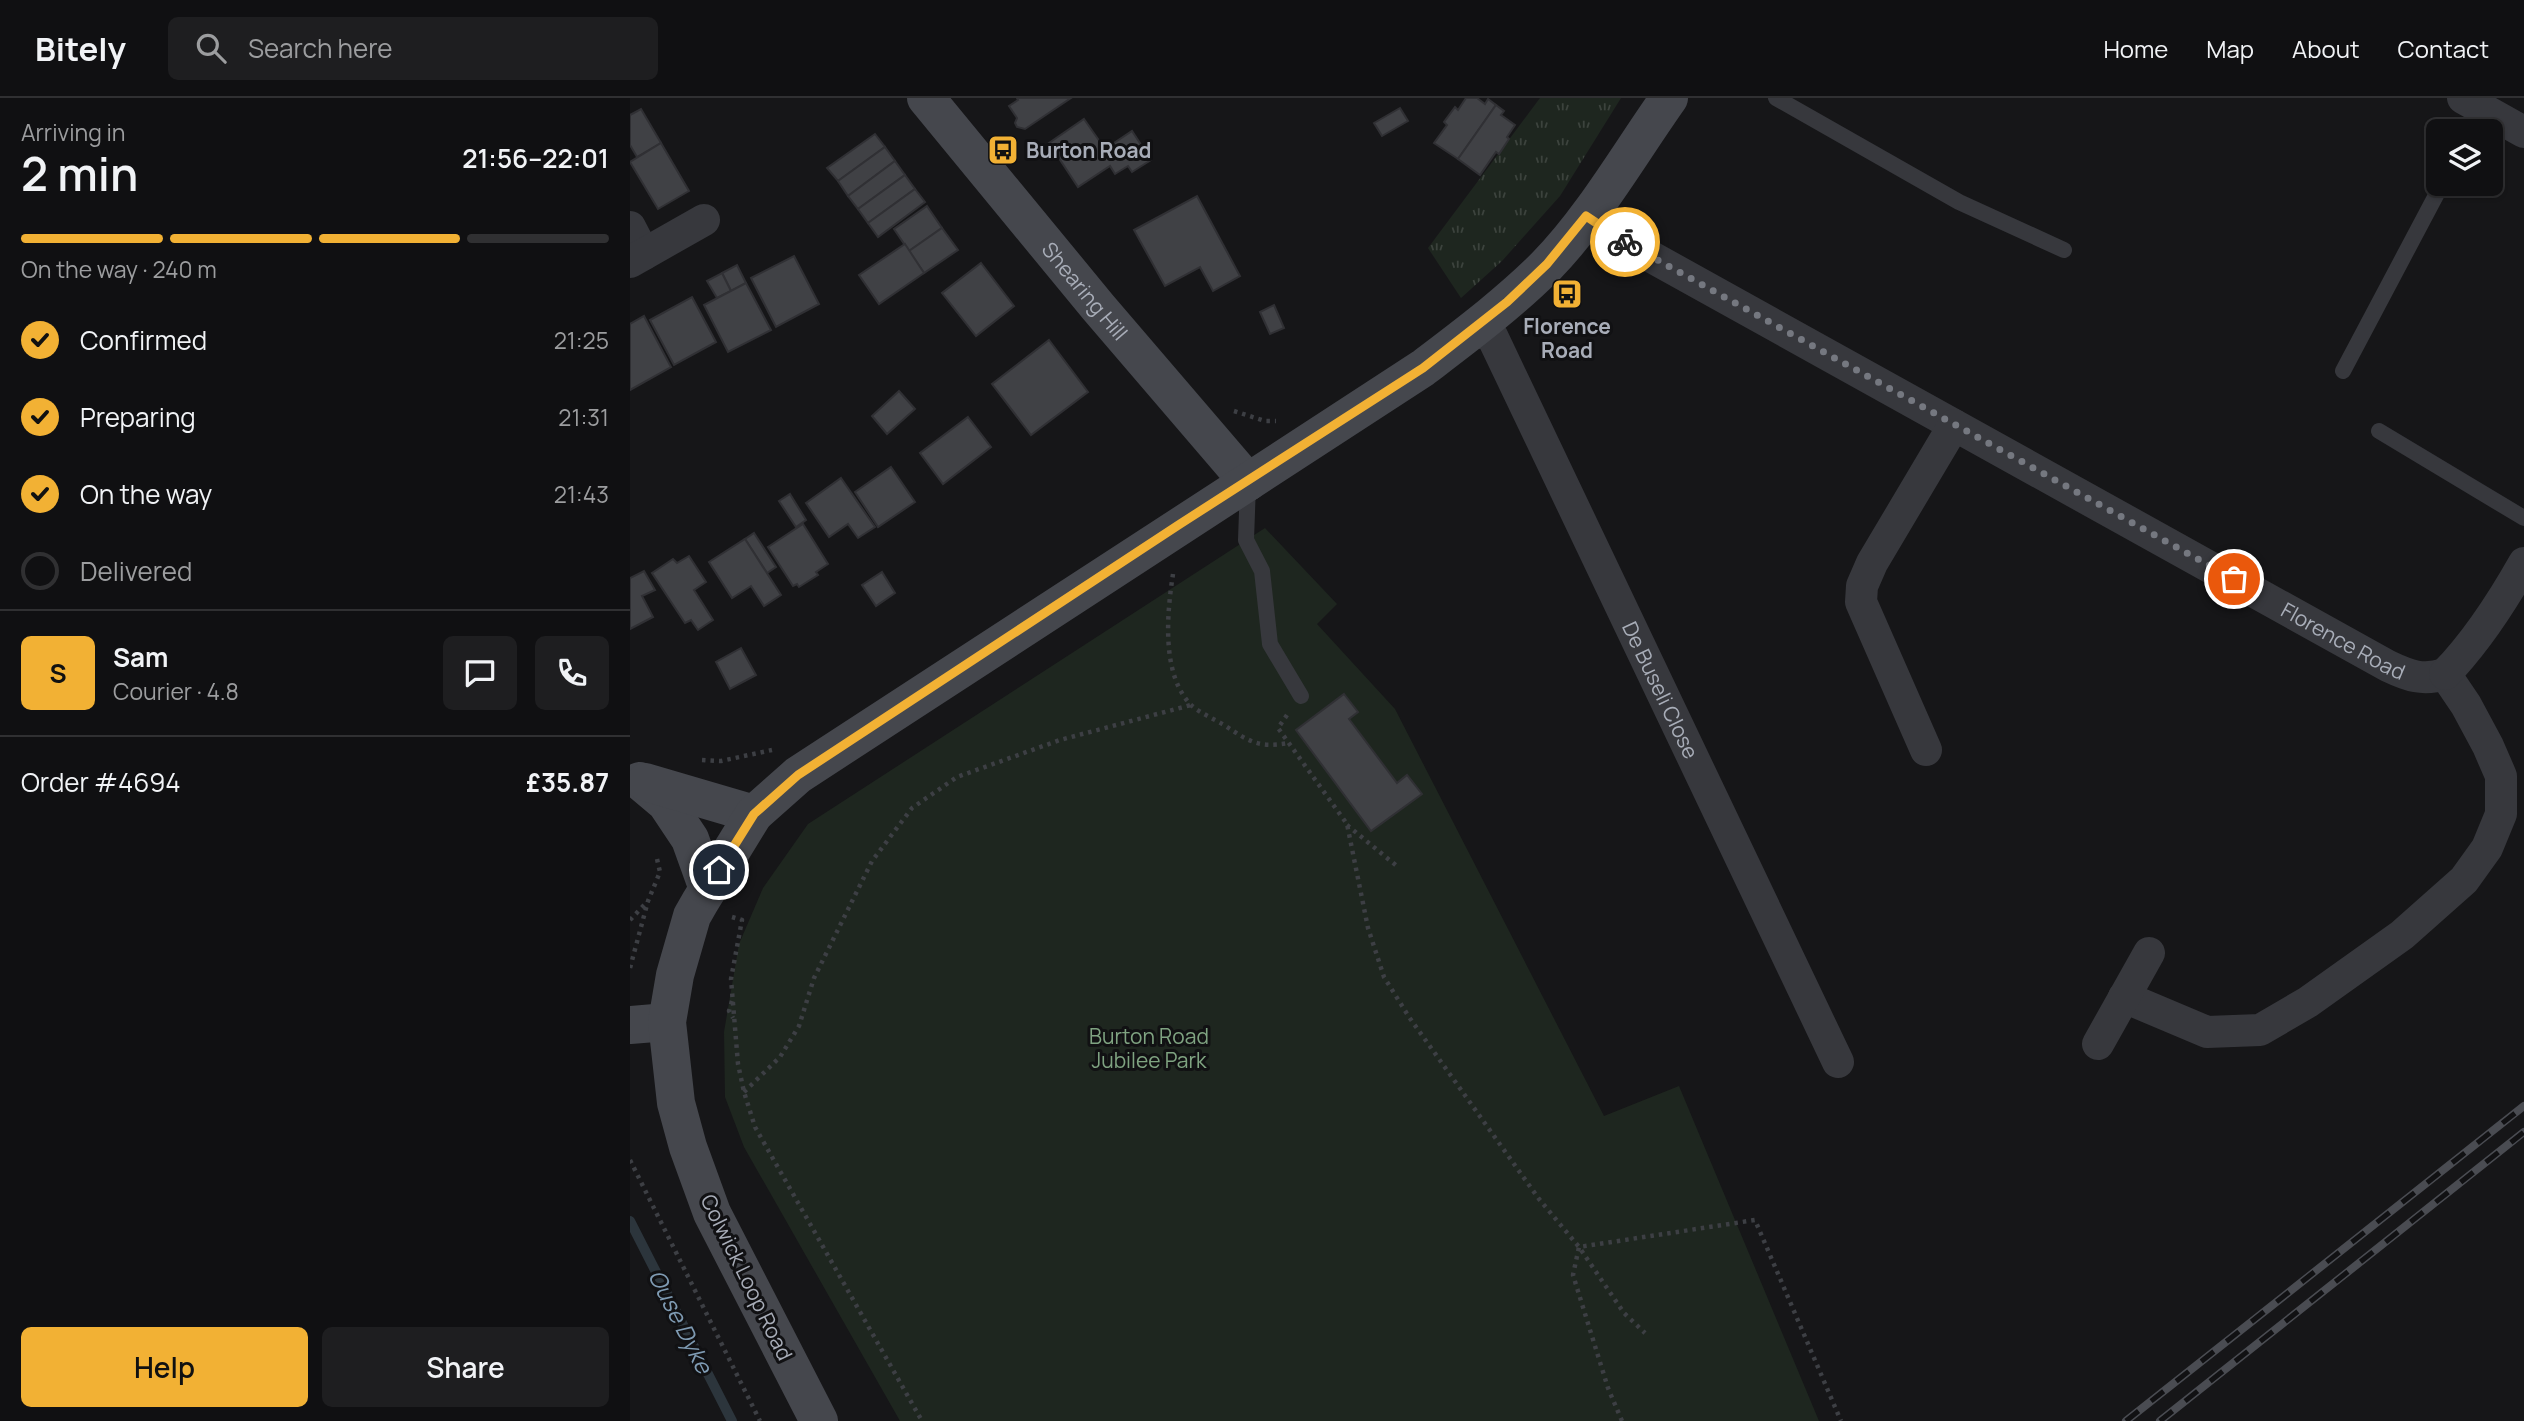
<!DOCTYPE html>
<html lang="en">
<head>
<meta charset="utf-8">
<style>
  body { margin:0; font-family:Manrope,sans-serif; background:#1e1e20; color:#f1f3f6; height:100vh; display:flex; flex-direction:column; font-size:26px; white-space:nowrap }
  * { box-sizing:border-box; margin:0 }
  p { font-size:23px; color:#9c9d9f }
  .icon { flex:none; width:38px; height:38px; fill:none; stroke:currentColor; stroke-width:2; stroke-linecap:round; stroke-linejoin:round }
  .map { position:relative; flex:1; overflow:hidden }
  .side { display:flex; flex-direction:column; background:#101012; width:630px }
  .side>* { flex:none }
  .buttons { position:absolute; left:1796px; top:21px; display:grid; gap:14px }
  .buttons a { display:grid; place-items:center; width:77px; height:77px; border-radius:10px; background:#101012; box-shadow:0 2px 5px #0004,0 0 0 2px #303032; font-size:35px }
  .pin { position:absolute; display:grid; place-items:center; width:60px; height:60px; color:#fff; margin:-30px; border:4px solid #fff; border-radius:50%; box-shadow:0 2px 7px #0007 }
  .courier { position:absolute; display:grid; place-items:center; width:70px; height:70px; margin:-35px; border:5px solid #f2b134; border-radius:50%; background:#fff; color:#222; box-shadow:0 2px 9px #0007 }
  .headline em { font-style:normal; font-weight:600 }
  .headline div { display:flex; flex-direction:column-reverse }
  .headline { display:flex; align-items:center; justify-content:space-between; height:119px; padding:0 21px }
  h1 { font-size:46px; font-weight:600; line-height:52px }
  .bar { display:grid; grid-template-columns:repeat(4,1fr); gap:10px 7px; align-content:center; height:84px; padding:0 21px }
  .bar i { height:9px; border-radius:5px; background:#303032 }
  .bar .active { background:#f2b134 }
  .bar p { grid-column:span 4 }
  .line { display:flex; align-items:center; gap:18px; padding:0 21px; border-top:2px solid #303032 }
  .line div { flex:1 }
  .round { display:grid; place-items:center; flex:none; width:74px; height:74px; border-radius:10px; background:#1e1e20 }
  ol { padding:0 21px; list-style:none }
  li { display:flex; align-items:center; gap:21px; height:77px }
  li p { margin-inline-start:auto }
  li .icon { padding:7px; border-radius:50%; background:#f2b134; color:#111; stroke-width:4 }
  li:last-child { color:#9c9d9f }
  li i { width:38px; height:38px; border:4px solid #303032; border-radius:50% }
  .cta { display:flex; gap:14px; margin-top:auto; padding:14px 21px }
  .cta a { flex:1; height:80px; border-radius:10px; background:#f2b134; color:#111; font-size:28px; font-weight:600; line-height:80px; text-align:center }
  .cta a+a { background:#1e1e20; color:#f1f3f6 }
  header { display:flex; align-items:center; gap:42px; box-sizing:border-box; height:98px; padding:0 35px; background:#101012; border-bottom:2px solid #303032 }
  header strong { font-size:33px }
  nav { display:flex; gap:38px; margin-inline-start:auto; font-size:24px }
  .search { width:490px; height:63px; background:#1e1e20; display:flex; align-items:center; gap:18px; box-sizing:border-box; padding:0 24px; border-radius:10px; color:#9c9d9f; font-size:26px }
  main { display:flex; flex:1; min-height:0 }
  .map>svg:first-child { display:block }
</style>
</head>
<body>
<header>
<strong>Bitely</strong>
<div class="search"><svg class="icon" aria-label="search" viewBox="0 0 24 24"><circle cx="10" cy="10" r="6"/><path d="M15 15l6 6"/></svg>Search here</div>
<nav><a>Home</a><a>Map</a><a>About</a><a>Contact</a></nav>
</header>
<main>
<section class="side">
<div class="headline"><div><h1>2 min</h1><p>Arriving in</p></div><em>21:56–22:01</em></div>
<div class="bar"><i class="active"></i><i class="active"></i><i class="active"></i><i></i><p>On the way · 240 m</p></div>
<ol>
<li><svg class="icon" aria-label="check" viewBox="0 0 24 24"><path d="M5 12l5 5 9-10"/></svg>Confirmed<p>21:25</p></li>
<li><svg class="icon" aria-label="check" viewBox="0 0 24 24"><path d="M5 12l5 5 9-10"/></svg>Preparing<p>21:31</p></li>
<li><svg class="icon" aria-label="check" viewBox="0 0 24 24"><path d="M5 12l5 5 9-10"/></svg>On the way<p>21:43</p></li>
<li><i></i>Delivered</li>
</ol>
<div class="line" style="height:126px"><b class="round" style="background:#f2b134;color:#111">S</b><div><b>Sam</b><p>Courier · 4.8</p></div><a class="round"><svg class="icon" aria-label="chat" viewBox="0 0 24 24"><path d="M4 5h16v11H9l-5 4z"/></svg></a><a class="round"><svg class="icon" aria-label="phone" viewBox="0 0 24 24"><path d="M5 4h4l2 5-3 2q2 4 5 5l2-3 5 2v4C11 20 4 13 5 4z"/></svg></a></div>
<div class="line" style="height:91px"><div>Order #4694</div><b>£35.87</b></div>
<div class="cta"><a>Help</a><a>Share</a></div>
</section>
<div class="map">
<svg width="1894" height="1323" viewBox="0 0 1894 1323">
  <defs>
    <pattern id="grass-tufts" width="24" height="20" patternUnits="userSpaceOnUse" patternTransform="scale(1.75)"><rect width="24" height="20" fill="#1e261f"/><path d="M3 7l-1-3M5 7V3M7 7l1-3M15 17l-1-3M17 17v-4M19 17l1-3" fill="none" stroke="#3c433d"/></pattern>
  </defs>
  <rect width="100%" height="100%" fill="#161618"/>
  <path fill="url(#grass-tufts)" d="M910 0H991L930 98 872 163 831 200 798 150Z"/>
  <path fill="#1e261f" d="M635 430 707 506 687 526 765 611 974 1018 1049 988 1189 1323H270L114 1049 95 999 94 934 109 846 133 790 178 726Z"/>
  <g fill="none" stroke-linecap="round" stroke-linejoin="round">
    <path stroke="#2c353c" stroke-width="10" d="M0 1123 102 1323"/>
  </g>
  <g fill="#404145" stroke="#303034" stroke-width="2">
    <path d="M387 0H441L395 31 387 29 385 25 387 20 379 8 388 2Z"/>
    <path d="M836 0H847L855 6 858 1 866 7 828 61 804 45 817 27 814 24 825 9 828 12Z"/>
    <path d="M866 7 874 13 871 17 885 27 877 39 879 41 869 56 866 54 850 77 828 61Z"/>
    <path d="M770 10 778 23 752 38 744 25Z"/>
    <path d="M11 11 31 45 7 59 0 47V17Z"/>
    <path d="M454 21 475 51 502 33 521 62 502 74 498 68 485 76 480 68 448 89 419 45Z"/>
    <path d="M245 36 255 49 208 83 197 70Z"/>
    <path d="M31 45 59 93 28 111 0 64Z"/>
    <path d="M255 49 265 63 218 98 208 83Z"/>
    <path d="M265 63 275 77 228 111 218 98Z"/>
    <path d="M275 77 285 91 238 125 228 111Z"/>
    <path d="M285 91 295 104 248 139 238 125Z"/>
    <path d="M567 98 610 178 583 193 570 169 535 188 504 132Z"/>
    <path d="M297 108 312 130 279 153 264 131Z"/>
    <path d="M312 130 328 152 294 175 279 153Z"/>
    <path d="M275 146 294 175 249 206 229 177Z"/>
    <path d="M164 158 189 206 146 229 121 180Z"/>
    <path d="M351 165 384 208 346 238 312 195Z"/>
    <path d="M107 167 116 185 101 193 92 175Z"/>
    <path d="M92 175 101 193 87 200 77 183Z"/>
    <path d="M116 185 141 232 98 254 74 207Z"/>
    <path d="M62 199 86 244 44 267 20 222Z"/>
    <path d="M644 207 654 230 640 236 630 214Z"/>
    <path d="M14 218 41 269 0 292V226Z"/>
    <path d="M419 242 458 294 401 337 362 286Z"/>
    <path d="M269 293 285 311 257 336 242 318Z"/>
    <path d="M338 319 361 349 313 386 290 355Z"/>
    <path d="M261 369 285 404 248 429 225 394Z"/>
    <path d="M211 380 245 429 228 440 218 426 199 439 176 405Z"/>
    <path d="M160 396 176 422 166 429 149 403Z"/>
    <path d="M173 426 198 466 186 474 188 477 169 489 167 486 163 488 138 449Z"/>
    <path d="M124 435 146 469 137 475 115 441Z"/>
    <path d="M115 441 151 497 134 508 121 488 102 500 79 464Z"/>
    <path d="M59 458 76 484 64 492 83 522 68 532 61 522 55 525 22 475 43 461 47 465Z"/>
    <path d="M14 473 25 492 12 498 23 519 0 531V480Z"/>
    <path d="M252 474 265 495 246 508 232 487Z"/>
    <path d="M111 550 126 577 100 591 86 564Z"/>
    <path d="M714 596 728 614 719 621 767 685 777 677 792 696 741 733 666 632Z"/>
  </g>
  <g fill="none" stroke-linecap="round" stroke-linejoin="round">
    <g stroke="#3d3f44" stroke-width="4.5" stroke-dasharray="3.5 5" stroke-linecap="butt">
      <path d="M604 313 635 323H646"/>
      <path d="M543 476C537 515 531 576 561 607 570 615 584 621 594 627 620 644 628 650 659 645"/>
      <path d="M657 617 648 630 717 726 738 830 754 879 779 919 909 1101 949 1149 994 1215 1015 1235"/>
      <path d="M72 662 91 663 142 652"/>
      <path d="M717 727 768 769"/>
      <path d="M102 819 112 822 101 881 108 966 114 994 125 1029 292 1323"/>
      <path d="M0 822 18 803"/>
      <path d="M0 870 18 803 30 774 27 761"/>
      <path d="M102 903 99 913 103 920"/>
      <path d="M114 994 150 959 169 928 184 880 242 763 282 710 327 679 430 642 561 607"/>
      <path d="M0 1062 130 1323"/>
      <path d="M992 1323 978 1290 943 1177 949 1149 1125 1122 1211 1323"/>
    </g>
    <g stroke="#37383d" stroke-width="16">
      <path d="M1146 0 1329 104 1434 152"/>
      <path d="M1840 33 1852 10"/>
      <path d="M1713 273 1812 86"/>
      <path d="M1749 333 1894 420"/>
      <path d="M618 386 616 442 632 473 640 546 671 598"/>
    </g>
    <g stroke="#37383d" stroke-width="32">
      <path d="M1833 0 1894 34"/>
      <path id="s1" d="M956 119 973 132 1758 568C1779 578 1793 583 1815 576L1836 607 1858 648 1871 678V716L1857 750 1834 782 1772 837 1678 904 1630 932 1577 934 1494 899"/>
      <path d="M0 129 14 156"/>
      <path d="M0 164 74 122"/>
      <path id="s2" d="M842 232 862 238 1208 964"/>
      <path d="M1815 576C1847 543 1872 504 1894 465"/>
      <path d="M1296 652 1231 504 1232 488 1242 465 1324 327"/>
      <path d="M1468 946 1519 855"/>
    </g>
    <g stroke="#45474d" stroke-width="38">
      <path id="s3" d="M296 0 468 209 618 384"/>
      <path d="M10 683 36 705 60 741 78 791"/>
      <path d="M15 684 124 716"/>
      <path d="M0 927 37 924"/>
      <path d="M189 1323 82 1115 58 1049 46 1005 37 924 45 877 62 818 70 804 124 716 168 677 793 270C835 238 878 206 916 168 963 120 1000 55 1039 0"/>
    </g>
    <g stroke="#4a4c52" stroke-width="8">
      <g id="rail">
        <path d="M1496 1323 1894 1008"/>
        <path d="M1530 1323 1894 1034"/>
      </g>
    </g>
    <use href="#rail" stroke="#111113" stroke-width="5" stroke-dasharray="16" stroke-linecap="butt"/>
  </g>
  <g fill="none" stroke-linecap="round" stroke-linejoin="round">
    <path stroke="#757880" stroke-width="7" stroke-dasharray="0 12.6" d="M995 144 1604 481"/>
    <path stroke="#f2b134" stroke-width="9" d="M89 772 124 716 168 677 550 426 793 270 877 204 917 166 956 118 995 144"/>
  </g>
  <defs>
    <g id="bus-square" transform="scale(1.575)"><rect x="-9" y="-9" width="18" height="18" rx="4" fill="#f2b134" stroke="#111113"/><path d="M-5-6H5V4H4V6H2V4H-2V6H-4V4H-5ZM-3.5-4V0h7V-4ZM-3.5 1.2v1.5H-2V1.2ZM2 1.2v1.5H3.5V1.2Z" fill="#111"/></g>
  </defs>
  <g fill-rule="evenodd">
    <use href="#bus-square" x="373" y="52"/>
    <use href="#bus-square" x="937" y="196"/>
  </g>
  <g text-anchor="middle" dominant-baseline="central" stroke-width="6" stroke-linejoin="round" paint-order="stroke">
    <g font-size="21" font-weight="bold" fill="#a8adb8" stroke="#111113" text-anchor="start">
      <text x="396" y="52">Burton Road</text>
      <text x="937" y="228" text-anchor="middle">Florence<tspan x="937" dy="24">Road</tspan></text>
    </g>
    <g font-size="21" fill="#a8adb8" stroke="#111113">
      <text stroke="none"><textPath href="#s3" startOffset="250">Shearing Hill</textPath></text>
      <text stroke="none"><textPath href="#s1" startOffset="868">Florence Road</textPath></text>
      <text stroke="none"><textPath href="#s2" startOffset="413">De Buseli Close</textPath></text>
      <text transform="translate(117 1179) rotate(64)">Colwick Loop Road</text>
    </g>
    <g font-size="21" fill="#7fa381" stroke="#111113">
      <text x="519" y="938">Burton Road<tspan x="519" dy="24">Jubilee Park</tspan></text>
    </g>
    <g font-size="23" font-style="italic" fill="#7f9bb3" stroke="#111113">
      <text transform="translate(51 1223) rotate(63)">Ouse Dyke</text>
    </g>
  </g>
</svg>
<div class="buttons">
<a><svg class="icon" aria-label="layers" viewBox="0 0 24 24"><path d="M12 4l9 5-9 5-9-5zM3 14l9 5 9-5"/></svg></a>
</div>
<div class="pin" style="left:1604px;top:481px;background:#ea580c"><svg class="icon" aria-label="bag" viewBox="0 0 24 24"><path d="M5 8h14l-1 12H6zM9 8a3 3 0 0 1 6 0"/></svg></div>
<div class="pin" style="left:89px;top:772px;background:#1f2937"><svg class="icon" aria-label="home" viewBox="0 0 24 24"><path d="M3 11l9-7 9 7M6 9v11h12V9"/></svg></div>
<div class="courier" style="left:995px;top:144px"><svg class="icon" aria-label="bike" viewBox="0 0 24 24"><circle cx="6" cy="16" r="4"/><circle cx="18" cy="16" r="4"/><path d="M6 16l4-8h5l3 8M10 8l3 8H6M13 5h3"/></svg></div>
</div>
</main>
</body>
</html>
